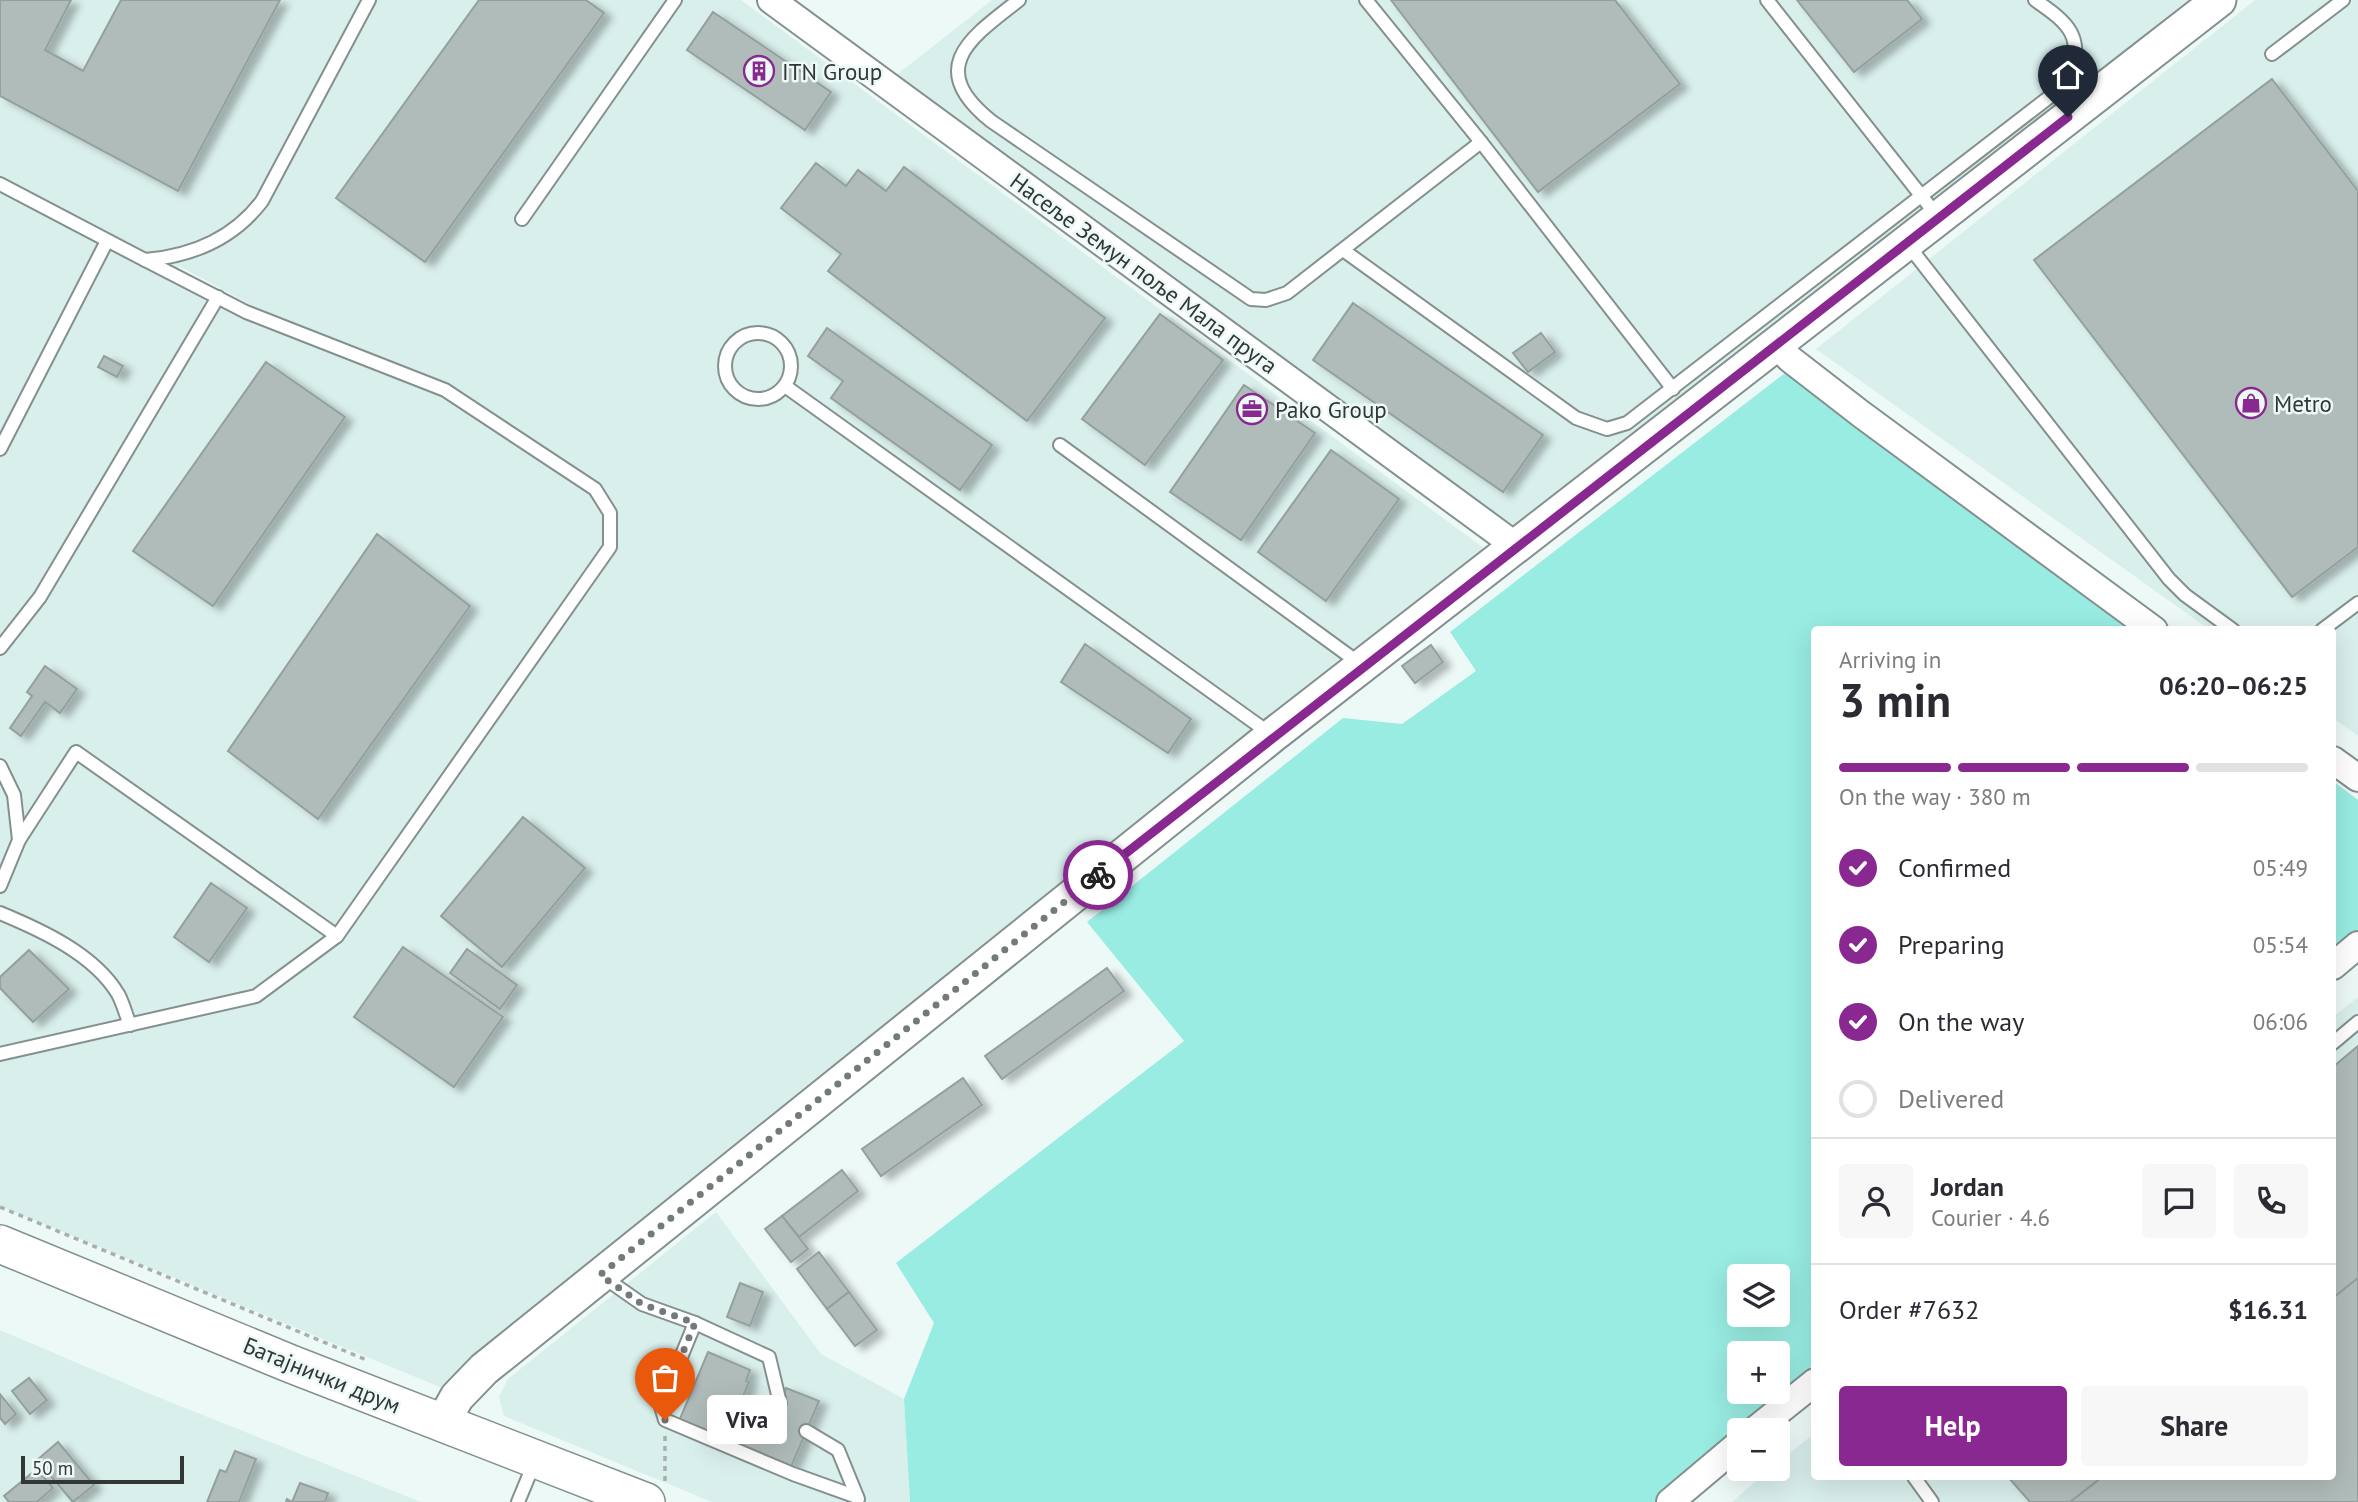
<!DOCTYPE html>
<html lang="en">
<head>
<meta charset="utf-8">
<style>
  body { margin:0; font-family:"PT Sans",sans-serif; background:#f7f7f7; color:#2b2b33; height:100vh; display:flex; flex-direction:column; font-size:26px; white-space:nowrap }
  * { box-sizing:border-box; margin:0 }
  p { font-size:23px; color:#7c7c81 }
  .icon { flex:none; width:38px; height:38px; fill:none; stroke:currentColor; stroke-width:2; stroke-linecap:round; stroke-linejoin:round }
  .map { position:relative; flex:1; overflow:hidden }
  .panel { position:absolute; left:1811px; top:626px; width:525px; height:854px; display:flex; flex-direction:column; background:#fff; border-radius:7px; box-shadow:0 7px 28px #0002 }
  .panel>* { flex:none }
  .buttons { position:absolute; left:1727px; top:1264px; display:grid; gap:14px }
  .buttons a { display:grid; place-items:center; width:63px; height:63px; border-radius:7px; background:#fff; box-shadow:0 7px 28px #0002; font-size:35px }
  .scale { position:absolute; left:21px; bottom:18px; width:163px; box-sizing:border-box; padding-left:7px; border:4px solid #323636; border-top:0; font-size:19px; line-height:24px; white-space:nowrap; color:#323636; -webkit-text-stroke:5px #edf9f7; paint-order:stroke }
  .pin { position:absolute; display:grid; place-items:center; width:60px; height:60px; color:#fff; margin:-72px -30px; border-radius:50% 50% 50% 0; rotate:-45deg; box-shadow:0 0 7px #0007 }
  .pin .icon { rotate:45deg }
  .courier { position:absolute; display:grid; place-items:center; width:70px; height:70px; margin:-35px; border:5px solid #892891; border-radius:50%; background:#fff; color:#222; box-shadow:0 2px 9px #0007 }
  .bubble { position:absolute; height:49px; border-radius:7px; background:#fff; box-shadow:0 7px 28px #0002; font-size:23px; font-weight:800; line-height:49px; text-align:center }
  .head em { font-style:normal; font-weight:800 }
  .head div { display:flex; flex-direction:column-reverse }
  .head { display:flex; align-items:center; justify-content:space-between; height:119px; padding:0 28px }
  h1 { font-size:46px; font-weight:800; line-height:52px }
  .bar { display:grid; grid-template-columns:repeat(4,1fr); gap:10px 7px; align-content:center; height:84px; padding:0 28px }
  .bar i { height:9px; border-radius:5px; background:#e1e1e2 }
  .bar .on { background:#892891 }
  .bar p { grid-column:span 4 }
  .line { display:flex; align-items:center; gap:18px; padding:0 28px; border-top:2px solid #e1e1e2 }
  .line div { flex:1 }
  .round { display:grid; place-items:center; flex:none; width:74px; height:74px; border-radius:7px; background:#f7f7f7 }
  ol { padding:0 28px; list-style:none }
  li { display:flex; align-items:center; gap:21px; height:77px }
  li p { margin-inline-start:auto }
  li .icon { padding:7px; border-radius:50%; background:#892891; color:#fff; stroke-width:4 }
  li:last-child { color:#7c7c81 }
  li i { width:38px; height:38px; border:4px solid #e1e1e2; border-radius:50% }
  .button { display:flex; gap:14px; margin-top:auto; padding:14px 28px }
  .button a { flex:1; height:80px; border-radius:7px; background:#892891; color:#fff; font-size:28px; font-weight:800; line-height:80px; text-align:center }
  .button a+a { background:#f7f7f7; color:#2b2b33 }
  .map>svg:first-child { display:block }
</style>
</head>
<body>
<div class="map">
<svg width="2358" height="1502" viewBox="0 0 2358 1502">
  <defs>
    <filter id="shadow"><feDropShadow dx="8" dy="4.5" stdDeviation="3.5" flood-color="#0004"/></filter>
  </defs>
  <rect width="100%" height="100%" fill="#edf9f7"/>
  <g fill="#d9efec" fill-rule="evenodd">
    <path d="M0 0H741L1489 552 447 1390 0 1206ZM179 266 251 305V306L246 312 175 273Z"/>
    <path d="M992 0H2188L1930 206 1514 526 885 84Z"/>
    <path d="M2255 0H2358V736L2333 718V630H2210L1816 349Z"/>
    <path d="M2358 997V1502H1732L1771 1468H1778V1462L1815 1433V1477H2333V1017Z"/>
    <path d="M716 1212 821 1354 904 1399 910 1502H712L504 1416 499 1397 508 1379Z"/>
    <path d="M0 1330 150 1394 421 1502H0Z"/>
  </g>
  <g fill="#98ece2" fill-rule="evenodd">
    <path d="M1785 373 2129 630H1815V1363L1654 1502H910L904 1399 934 1323 896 1263 1184 1041 1087 922 1343 718 1402 724 1476 671 1450 632ZM1740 1276H1778V1314H1740ZM1740 1353H1778V1391H1740Z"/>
    <path d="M2333 781 2358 800V932L2333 952Z"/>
  </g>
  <g fill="#b0bcba" stroke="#94a09e" stroke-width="2" filter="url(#shadow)">
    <path d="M0 0H71L45 50 83 71 121 0H280L178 191 0 96Z"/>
    <path d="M479 0H586L604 13 425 262 336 198Z"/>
    <path d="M1391 0H1615L1680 84 1538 192Z"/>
    <path d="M1797 0H1907L1922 19 1854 72Z"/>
    <path d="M713 12 831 92 805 130 687 50Z"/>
    <path d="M2272 79 2358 191V547L2292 597 2034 260Z"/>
    <path d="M816 163 846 186 858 170 886 191 904 167 1105 318 1027 421 828 271 841 254 781 208Z"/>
    <path d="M1353 303 1543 435 1503 492 1313 360Z"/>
    <path d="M1160 314 1223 360 1145 465 1082 419Z"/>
    <path d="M827 328 992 445 960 490 831 398 843 381 808 356Z"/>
    <path d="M1541 333 1555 352 1528 372 1513 353Z"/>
    <path d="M104 356 123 366 117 377 98 367Z"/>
    <path d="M266 362 345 417 213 606 133 551Z"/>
    <path d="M1244 385 1315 433 1241 540 1170 492Z"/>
    <path d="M1331 450 1399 499 1326 601 1258 552Z"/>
    <path d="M377 534 470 606 318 819 228 751Z"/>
    <path d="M1085 644 1191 719 1168 753 1061 682Z"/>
    <path d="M1431 645 1443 662 1415 683 1402 666Z"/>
    <path d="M45 666 77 689 60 713 45 702 21 736 10 728 32 696 27 692Z"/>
    <path d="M523 817 585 868 502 967 441 916Z"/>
    <path d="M211 883 247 908 209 962 174 937Z"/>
    <path d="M403 947 503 1017 454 1087 354 1017Z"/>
    <path d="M467 949 517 985 500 1009 450 973Z"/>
    <path d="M29 950 69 989 33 1022 0 988V977Z"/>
    <path d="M1107 968 1124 991 1002 1079 985 1056Z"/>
    <path d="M2358 1046V1278L2333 1298V1067Z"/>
    <path d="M963 1078 982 1105 881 1176 862 1149Z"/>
    <path d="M842 1170 858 1191 799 1237 782 1216Z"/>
    <path d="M782 1216 808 1249 791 1262 765 1229Z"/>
    <path d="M819 1252 849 1292 827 1309 797 1269Z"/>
    <path d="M2358 1278V1502H2070L2102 1477H2333V1298Z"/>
    <path d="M740 1283 763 1292 750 1326 727 1317Z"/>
    <path d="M849 1292 877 1330 855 1346 827 1309Z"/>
    <path d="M708 1352 750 1370 746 1381 749 1382 725 1440 679 1421Z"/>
    <path d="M29 1378 47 1400 30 1414 12 1391Z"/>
    <path d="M786 1388 819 1401 791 1467 725 1440 743 1396 777 1410Z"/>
    <path d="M0 1394 16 1414 5 1424 0 1418Z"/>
    <path d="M58 1442 94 1485 73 1502 37 1460Z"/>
    <path d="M235 1451 256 1459 239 1502H207L220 1470 226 1472Z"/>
    <path d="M37 1469 53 1488 37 1502H9L4 1496Z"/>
    <path d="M2008 1477H2102L2070 1502H2030Z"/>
    <path d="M300 1483 328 1493 325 1502H286L287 1499 292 1502Z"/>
  </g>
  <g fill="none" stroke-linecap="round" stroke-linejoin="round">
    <g stroke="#84908e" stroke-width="16">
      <g id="service">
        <path d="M1019 0C970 38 925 68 991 121L1251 299 1266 300 1287 293 1481 142"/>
        <path d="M1366 0 1481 142 1673 389"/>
        <path d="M1767 0 1938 217"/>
        <path d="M2272 54 2343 0"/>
        <path d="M0 184 145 260C193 256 233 239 262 201L369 0"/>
        <path d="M522 219 675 0"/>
        <path d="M1908 245 2169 579 2185 595 2233 630"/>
        <path d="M1343 250 1576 418 1607 429 1627 423 2070 81C2084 36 2070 24 2035 0"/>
        <circle cx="758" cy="366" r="33"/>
        <path d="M785 386 1272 735"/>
        <path d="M1060 445 1359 663"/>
        <path d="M0 449 107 241"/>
        <path d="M2322 630 2358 603"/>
        <path d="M0 648 40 597 218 297"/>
        <path d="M0 766 14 795 19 840 0 886"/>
        <path d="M19 840 76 752 337 936"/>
        <path d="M0 913C41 930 94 954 118 994 123 1003 126 1015 130 1025"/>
        <path d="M2333 1043 2358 1022"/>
        <path d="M0 1054 256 996 337 936 610 547V513L595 489 445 390 246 312 145 260"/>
        <path d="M602 1276 642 1304 695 1323 769 1357 780 1403"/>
        <path d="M695 1323 661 1406 665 1420 793 1474 857 1497"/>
        <path d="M806 1431 838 1450 858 1499"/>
        <path d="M1914 1477 1932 1502"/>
        <path d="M518 1502 535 1461"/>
      </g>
    </g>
    <g stroke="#84908e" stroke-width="30">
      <g id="minor">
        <path d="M771 0 1516 546"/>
        <path d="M1776 344 1790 359 1861 414 2154 630"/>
        <path d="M2333 760 2358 778"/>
        <path d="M2333 966 2358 945"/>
        <path d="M1755 1430 1815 1382"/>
        <path d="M1670 1502 1740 1443"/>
      </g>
    </g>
    <g stroke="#84908e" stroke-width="37">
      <path id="tertiary" d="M443 1422 457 1397 484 1369 1273 735 2219 0"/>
    </g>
    <g stroke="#84908e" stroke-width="40">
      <path id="secondary" d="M0 1244 291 1364 646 1502"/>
    </g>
    <g stroke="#a7b0af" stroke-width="3.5" stroke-dasharray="5 5" stroke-linecap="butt">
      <path d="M0 1207 369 1361"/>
      <path d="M665 1436V1481"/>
    </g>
    <use href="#service" stroke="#fff" stroke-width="12"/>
    <use href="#minor" stroke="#fff" stroke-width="26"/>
    <use href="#tertiary" stroke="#fff" stroke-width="33"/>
    <use href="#secondary" stroke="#fff" stroke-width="37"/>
  </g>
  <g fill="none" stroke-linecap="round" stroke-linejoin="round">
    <path stroke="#737a7a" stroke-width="7" stroke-dasharray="0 12.6" d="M665 1420 661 1406 695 1323 642 1304 600 1275 1098 875"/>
    <path stroke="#892891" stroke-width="9" d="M1098 875 2068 117"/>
  </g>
  <defs>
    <g id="building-ring" transform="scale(1.575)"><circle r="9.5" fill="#edf9f7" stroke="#892891" stroke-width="1.5"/><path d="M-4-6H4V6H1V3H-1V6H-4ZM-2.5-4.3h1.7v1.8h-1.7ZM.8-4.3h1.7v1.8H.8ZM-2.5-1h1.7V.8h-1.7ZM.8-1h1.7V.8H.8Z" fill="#892891"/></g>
    <g id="shop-ring" transform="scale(1.575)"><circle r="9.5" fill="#edf9f7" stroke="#892891" stroke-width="1.5"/><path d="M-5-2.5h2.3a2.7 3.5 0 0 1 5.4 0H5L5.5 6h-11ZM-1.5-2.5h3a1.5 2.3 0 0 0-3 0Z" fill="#892891"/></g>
    <g id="office-ring" transform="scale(1.575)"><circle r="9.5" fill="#edf9f7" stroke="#892891" stroke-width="1.5"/><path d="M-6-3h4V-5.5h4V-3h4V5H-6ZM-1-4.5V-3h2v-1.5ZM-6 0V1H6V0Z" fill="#892891"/></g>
  </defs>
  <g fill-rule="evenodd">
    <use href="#building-ring" x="759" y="71"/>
    <use href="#shop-ring" x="2251" y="403"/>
    <use href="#office-ring" x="1252" y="409"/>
  </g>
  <g text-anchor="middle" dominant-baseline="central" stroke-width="5" stroke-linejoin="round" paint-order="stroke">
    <g font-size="23" fill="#323636" stroke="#edf9f7" text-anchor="start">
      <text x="782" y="71">ITN Group</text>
      <text x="2274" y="403">Metro</text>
      <text x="1275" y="409">Pako Group</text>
    </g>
    <g font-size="23" fill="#323636" stroke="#edf9f7">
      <text transform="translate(1144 273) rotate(36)">Насеље Земун поље Мала пруга</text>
      <text transform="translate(322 1375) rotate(22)">Батајнички друм</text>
    </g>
  </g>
</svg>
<div class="buttons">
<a><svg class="icon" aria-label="layers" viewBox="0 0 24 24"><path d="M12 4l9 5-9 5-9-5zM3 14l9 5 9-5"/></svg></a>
<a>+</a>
<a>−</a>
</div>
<div class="scale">50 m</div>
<div class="pin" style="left:665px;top:1420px;background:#ea580c"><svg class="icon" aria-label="bag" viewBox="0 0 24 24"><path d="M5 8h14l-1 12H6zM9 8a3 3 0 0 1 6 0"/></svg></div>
<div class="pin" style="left:2068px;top:117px;background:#1f2937"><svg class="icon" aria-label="home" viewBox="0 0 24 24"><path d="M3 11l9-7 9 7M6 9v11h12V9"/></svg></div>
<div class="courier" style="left:1098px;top:875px"><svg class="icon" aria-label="bike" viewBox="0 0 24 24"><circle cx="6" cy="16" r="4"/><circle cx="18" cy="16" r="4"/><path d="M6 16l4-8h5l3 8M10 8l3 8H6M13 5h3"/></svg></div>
<div class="bubble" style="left:707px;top:1395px;width:80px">Viva</div>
<section class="panel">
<div class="head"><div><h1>3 min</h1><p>Arriving in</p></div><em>06:20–06:25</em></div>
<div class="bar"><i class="on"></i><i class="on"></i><i class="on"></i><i></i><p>On the way · 380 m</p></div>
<ol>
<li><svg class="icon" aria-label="check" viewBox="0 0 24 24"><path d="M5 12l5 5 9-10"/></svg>Confirmed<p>05:49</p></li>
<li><svg class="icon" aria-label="check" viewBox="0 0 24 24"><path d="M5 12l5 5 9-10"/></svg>Preparing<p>05:54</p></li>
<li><svg class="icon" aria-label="check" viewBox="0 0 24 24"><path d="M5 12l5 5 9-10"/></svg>On the way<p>06:06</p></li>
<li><i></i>Delivered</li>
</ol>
<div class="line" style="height:126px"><a class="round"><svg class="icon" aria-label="person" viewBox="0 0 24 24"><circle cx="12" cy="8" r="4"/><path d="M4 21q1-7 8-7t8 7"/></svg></a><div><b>Jordan</b><p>Courier · 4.6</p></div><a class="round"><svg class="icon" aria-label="chat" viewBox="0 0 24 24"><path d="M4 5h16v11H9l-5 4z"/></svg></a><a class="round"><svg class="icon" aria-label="phone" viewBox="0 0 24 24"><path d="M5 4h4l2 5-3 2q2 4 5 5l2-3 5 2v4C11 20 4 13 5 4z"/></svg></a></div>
<div class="line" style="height:91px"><div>Order #7632</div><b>$16.31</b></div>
<div class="button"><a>Help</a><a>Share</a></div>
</section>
</div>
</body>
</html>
